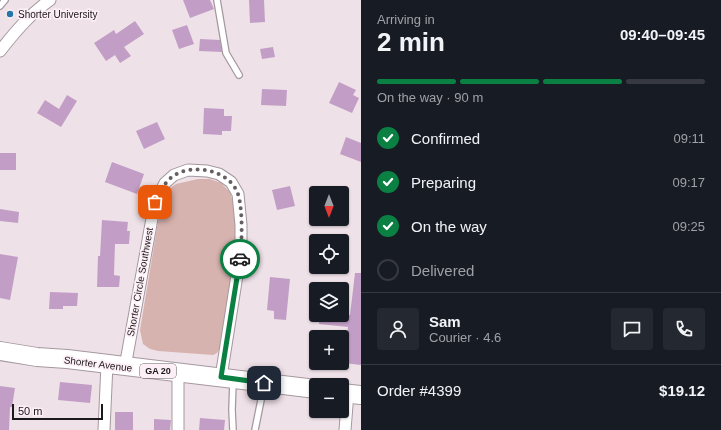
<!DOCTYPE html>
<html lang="en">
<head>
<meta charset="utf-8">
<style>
  body { margin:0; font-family:Helvetica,sans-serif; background:#242831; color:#f1f3f6; height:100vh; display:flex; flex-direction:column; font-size:15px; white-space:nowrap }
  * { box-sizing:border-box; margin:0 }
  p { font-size:13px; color:#9ea1a6 }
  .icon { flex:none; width:22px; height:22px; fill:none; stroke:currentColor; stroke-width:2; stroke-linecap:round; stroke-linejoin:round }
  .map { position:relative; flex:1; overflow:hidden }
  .drawer { display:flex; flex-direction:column; background:#171b24; width:360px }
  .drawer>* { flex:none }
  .needle { width:26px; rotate:180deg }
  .controls { position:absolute; left:309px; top:186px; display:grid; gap:8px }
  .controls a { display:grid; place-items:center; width:40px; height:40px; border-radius:4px; background:#171b24; box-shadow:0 1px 3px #0004; font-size:20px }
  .scale { position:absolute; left:12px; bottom:10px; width:91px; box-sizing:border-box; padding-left:4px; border:2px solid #1d181a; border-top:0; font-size:11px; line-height:14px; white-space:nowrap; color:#1d181a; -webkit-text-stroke:3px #fceff6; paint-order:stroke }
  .pin { position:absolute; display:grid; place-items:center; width:34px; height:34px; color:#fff; margin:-17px; border-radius:8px; box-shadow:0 2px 6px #0006 }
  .courier { position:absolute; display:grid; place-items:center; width:40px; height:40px; margin:-20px; border:3px solid #0b8043; border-radius:50%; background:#fff; color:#222; box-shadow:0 1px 5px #0007 }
  .overview em { font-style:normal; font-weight:600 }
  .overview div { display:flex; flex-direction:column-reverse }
  .overview { display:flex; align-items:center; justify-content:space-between; height:68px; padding:0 16px }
  h1 { font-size:26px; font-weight:600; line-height:30px }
  .bar { display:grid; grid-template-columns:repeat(4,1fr); gap:6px 4px; align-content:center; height:48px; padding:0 16px }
  .bar i { height:5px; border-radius:3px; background:#363941 }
  .bar .selected { background:#0b8043 }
  .bar p { grid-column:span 4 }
  .line { display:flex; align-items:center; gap:10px; padding:0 16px; border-top:1px solid #363941 }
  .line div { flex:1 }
  .round { display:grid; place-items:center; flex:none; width:42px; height:42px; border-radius:4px; background:#242831 }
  ol { padding:0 16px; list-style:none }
  li { display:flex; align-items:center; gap:12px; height:44px }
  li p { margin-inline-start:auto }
  li .icon { padding:4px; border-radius:50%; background:#0b8043; color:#fff; stroke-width:4 }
  li:last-child { color:#9ea1a6 }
  li i { width:22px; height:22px; border:2px solid #363941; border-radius:50% }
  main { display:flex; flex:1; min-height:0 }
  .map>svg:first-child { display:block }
</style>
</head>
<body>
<main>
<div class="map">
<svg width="361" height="430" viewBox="0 0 361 430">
  <rect width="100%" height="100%" fill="#efe1e8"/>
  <path fill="#d7b3af" d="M198 179H210L221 183 230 192 238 220 233 271 221 347 217 353 213 355 158 351 150 349 143 344 140 330 158 222 165 200 169 189 176 184Z"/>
  <g fill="#c29ec6">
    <path d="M183 0H210L214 9 190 18Z"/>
    <path d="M249 0H264L265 22 250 23Z"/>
    <path d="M135 21 144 34 124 47 131 56 120 63 115 55 106 61 94 43 114 30 116 34Z"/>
    <path d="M187 25 194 44 179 49 172 30Z"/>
    <path d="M200 39 220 40 222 52 199 51Z"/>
    <path d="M273 47 275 57 262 59 260 49Z"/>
    <path d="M339 82 356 90 353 95 359 98 352 113 329 103Z"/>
    <path d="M262 89 287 90 286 106 261 105Z"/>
    <path d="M67 95 77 101 61 127 37 113 45 100 59 109Z"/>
    <path d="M204 108 224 109V116H232L231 131H222V135L203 134Z"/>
    <path d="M157 122 165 139 144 149 136 131Z"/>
    <path d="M346 137 361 143V162L340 154Z"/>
    <rect x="0" y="153" width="16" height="17"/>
    <path d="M112 162 144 174 137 194 105 182Z"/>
    <path d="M290 186 295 206 277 210 272 190Z"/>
    <path d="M0 209 19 212 18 223 0 221Z"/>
    <path d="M102 220 128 222 127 231H130L129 244H115L114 275 120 276 119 287H97L98 256H100Z"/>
    <path d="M0 254 18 257 10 300 0 298Z"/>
    <path d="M355 273H361V365L344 363 348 327 319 324 320 315H350Z"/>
    <path d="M270 277 290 279 286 320 274 319V311L267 310Z"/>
    <path d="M50 292 78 293 77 306H63V309H49Z"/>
    <path d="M60 382 92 385 90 403 58 400Z"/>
    <path d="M0 386 15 388 12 407H10L9 430H0Z"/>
    <rect x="115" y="412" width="18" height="18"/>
    <path d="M200 418 225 420 224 430H199Z"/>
    <path d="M154 419 171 420 170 430H154Z"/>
  </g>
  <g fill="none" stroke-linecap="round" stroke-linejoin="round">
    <g stroke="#a4989e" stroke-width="8">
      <g id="service">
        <path d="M217 0 226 53 239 75"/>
        <path d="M0 6 5 0"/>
        <path d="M233 382 232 410 233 430"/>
        <path d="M255 430 264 385"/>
      </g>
    </g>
    <g stroke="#a4989e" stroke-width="13">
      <g id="minor">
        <path d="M0 51C15 32 30 14 50 0"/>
        <path d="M125 367 155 202 165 183 174 175 188 170 207 171 219 174 231 182 238 194 241 225V250L221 377"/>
        <path d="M104 430 107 364"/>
        <path d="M178 430V374"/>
        <path d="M345 430 348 393"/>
      </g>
    </g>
    <g stroke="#a4989e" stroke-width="20">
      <g id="primary">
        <path d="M0 351 37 357 67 359 316 389"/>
        <path d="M342 393 361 395"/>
      </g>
    </g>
    <use href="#service" stroke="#fff" stroke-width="5.5"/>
    <use href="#minor" stroke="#fff" stroke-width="11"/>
    <use href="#primary" stroke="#fff" stroke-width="18"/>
  </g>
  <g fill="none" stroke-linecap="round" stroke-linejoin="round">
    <path stroke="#665e62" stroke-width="4" stroke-dasharray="0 7.2" d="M155 202C160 193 163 184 172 177 192 162 230 170 238 194 243 209 242 244 240 259"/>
    <path stroke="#0b8043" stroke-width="5" d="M240 259 221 377 264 383"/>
  </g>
  <circle fill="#2677a8" stroke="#fceff6" stroke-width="1.5" cx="10" cy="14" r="4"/>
  <g text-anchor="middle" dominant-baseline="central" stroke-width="3.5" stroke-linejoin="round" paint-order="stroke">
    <rect fill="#fceff6" stroke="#60585c" stroke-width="1" x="140" y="364" width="36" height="14" rx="3"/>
    <g font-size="9" font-weight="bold" fill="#1d181a">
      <text x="158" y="371">GA 20</text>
    </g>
    <g font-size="10" fill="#1d181a" stroke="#fceff6" text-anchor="start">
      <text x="18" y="14">Shorter University</text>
    </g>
    <g font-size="10" fill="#1d181a" stroke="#fceff6">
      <text transform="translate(140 282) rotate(-80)">Shorter Circle Southwest</text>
      <text transform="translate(98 364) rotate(7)">Shorter Avenue</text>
    </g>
  </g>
</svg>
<div class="controls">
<a><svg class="needle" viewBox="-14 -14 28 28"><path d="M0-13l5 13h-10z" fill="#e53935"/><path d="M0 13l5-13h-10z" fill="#9ea1a6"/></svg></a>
<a><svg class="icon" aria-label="locate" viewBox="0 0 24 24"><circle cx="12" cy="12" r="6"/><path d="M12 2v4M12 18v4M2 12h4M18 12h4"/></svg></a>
<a><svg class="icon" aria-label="layers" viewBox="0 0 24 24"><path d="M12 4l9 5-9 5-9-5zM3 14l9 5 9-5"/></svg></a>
<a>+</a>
<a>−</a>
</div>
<div class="scale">50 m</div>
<div class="pin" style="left:155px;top:202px;background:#ea580c"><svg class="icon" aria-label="bag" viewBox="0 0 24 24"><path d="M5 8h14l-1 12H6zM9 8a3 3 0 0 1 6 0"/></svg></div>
<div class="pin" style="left:264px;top:383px;background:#1f2937"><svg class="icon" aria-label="home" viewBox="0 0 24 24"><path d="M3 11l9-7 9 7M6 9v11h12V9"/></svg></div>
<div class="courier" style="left:240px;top:259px"><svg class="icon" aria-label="car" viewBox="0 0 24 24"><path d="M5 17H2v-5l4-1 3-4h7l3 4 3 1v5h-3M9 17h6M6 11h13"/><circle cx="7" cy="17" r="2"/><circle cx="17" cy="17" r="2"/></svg></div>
</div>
<section class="drawer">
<div class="overview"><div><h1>2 min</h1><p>Arriving in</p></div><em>09:40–09:45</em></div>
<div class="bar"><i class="selected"></i><i class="selected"></i><i class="selected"></i><i></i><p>On the way · 90 m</p></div>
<ol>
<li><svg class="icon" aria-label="check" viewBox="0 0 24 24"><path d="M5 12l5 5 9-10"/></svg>Confirmed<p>09:11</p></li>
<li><svg class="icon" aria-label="check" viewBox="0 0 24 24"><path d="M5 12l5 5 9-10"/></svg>Preparing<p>09:17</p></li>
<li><svg class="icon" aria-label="check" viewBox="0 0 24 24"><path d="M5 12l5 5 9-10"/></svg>On the way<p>09:25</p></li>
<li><i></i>Delivered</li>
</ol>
<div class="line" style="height:72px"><a class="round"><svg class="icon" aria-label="person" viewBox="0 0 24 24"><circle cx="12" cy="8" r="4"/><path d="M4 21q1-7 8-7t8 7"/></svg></a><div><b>Sam</b><p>Courier · 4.6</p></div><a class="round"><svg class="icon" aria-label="chat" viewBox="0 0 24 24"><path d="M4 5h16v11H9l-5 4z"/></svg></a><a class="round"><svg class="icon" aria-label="phone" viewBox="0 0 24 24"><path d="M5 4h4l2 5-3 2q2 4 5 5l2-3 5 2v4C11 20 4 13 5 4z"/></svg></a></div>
<div class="line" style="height:52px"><div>Order #4399</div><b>$19.12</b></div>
</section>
</main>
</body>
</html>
